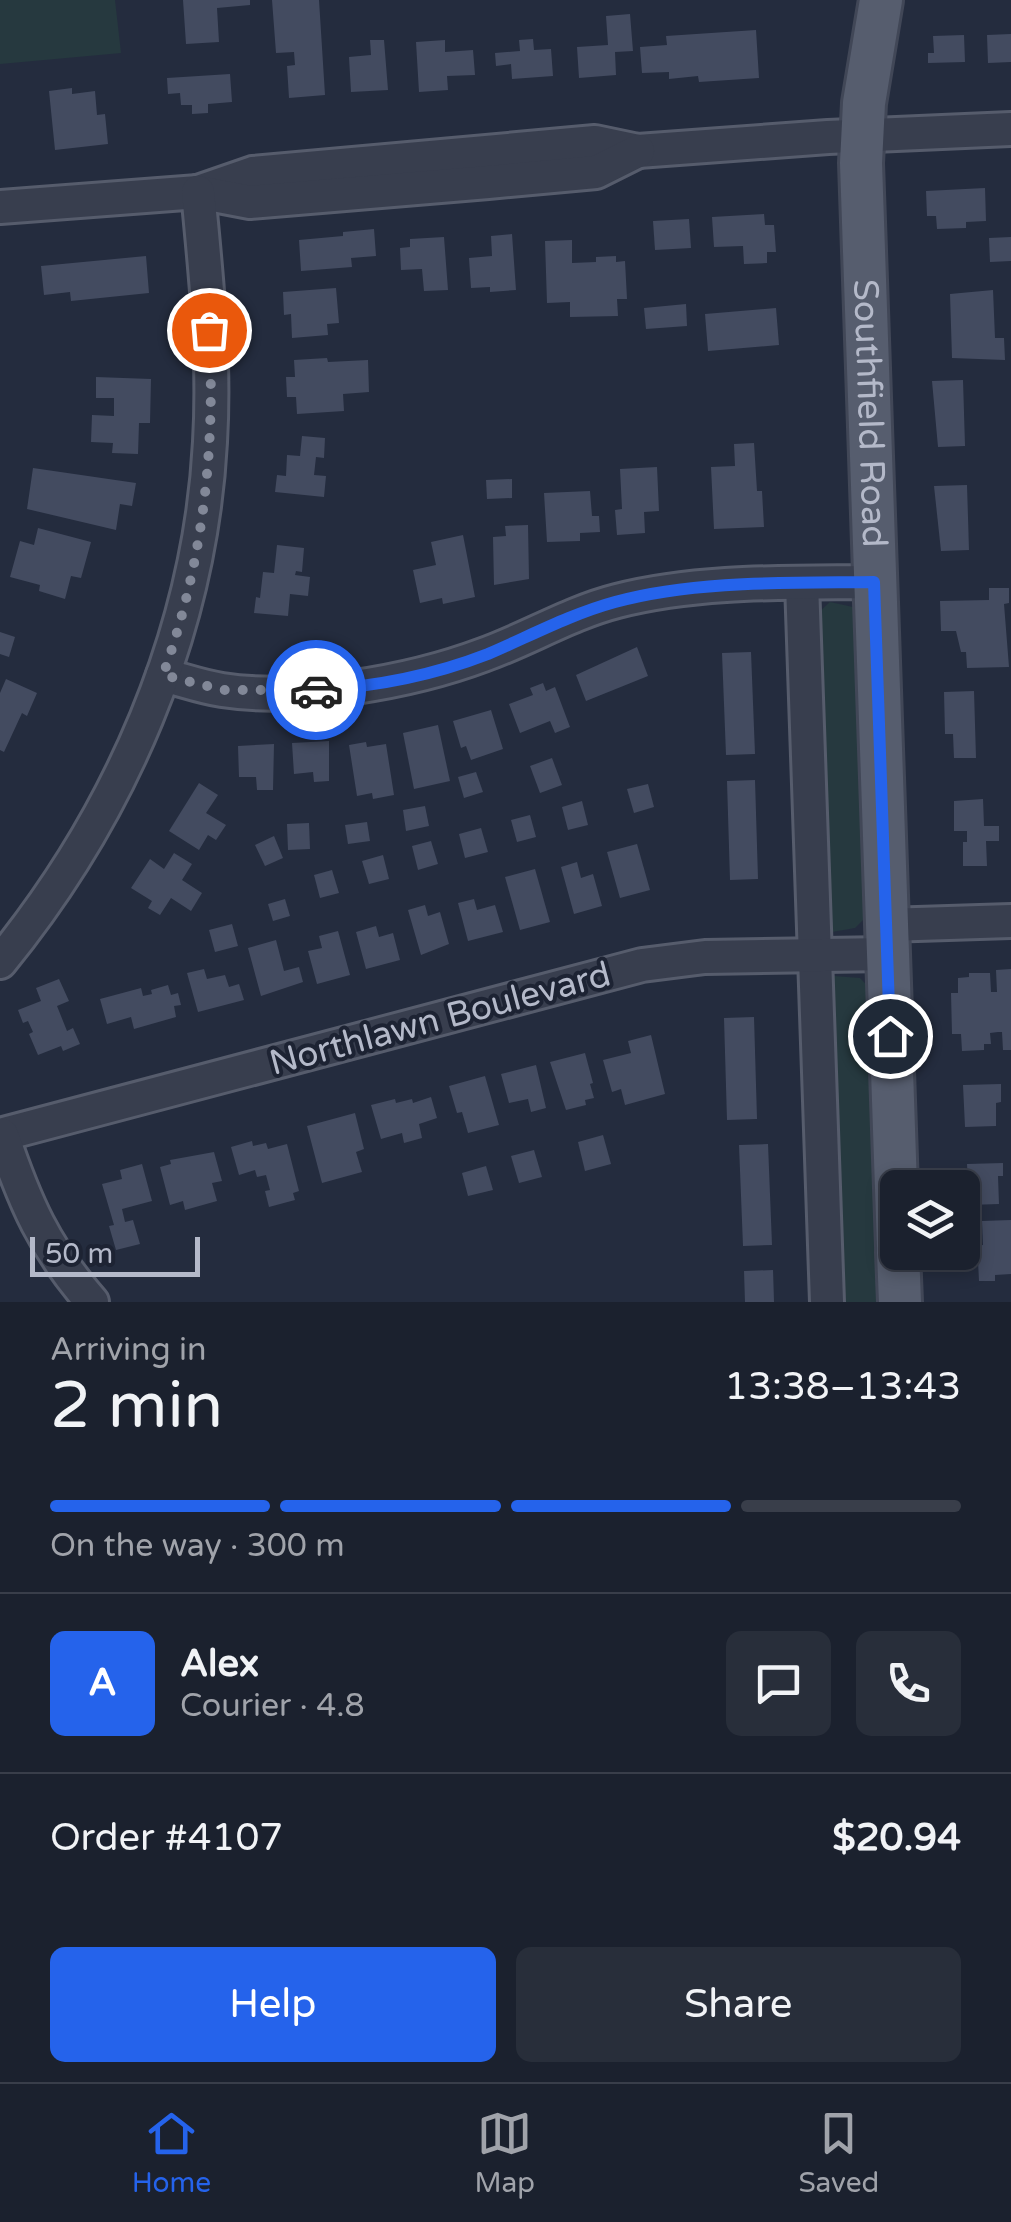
<!DOCTYPE html>
<html lang="en">
<head>
<meta charset="utf-8">
<style>
  body { margin:0; font-family:"Varela Round",sans-serif; background:#282e3a; color:#f1f3f6; height:100vh; display:flex; flex-direction:column; font-size:38px; white-space:nowrap }
  * { box-sizing:border-box; margin:0 }
  p { font-size:32px; color:#a0a3aa }
  .icon { flex:none; width:55px; height:55px; fill:none; stroke:currentColor; stroke-width:2; stroke-linecap:round; stroke-linejoin:round }
  .map { position:relative; height:1302px; overflow:hidden }
  .details { display:flex; flex-direction:column; background:#1b212e; flex:1 }
  .details>* { flex:none }
  .controls { position:absolute; left:880px; top:1170px; display:grid; gap:20px }
  .controls a { display:grid; place-items:center; width:100px; height:100px; border-radius:15px; background:#1b212e; box-shadow:0 5px 15px #0003,0 0 0 2px #393e4a; font-size:50px }
  .scale { position:absolute; left:30px; bottom:25px; width:170px; box-sizing:border-box; padding-left:10px; border:5px solid #b4b9c9; border-top:0; font-size:28px; line-height:35px; white-space:nowrap; color:#b4b9c9; -webkit-text-stroke:8px #1d2333; paint-order:stroke }
  .pin { position:absolute; display:grid; place-items:center; width:85px; height:85px; color:#fff; margin:-42px; border:5px solid #fff; border-radius:50%; box-shadow:0 2px 10px #0007 }
  .courier { position:absolute; display:grid; place-items:center; width:100px; height:100px; margin:-50px; border:8px solid #2563eb; border-radius:50%; background:#fff; color:#222; box-shadow:0 2px 12px #0007 }
  .headline em { font-style:normal; font-weight:600 }
  .headline div { display:flex; flex-direction:column-reverse }
  .headline { display:flex; align-items:center; justify-content:space-between; height:170px; padding:0 50px }
  h1 { font-size:65px; font-weight:600; line-height:75px }
  .bar { display:grid; grid-template-columns:repeat(4,1fr); gap:15px 10px; align-content:center; height:120px; padding:0 50px }
  .bar i { height:12px; border-radius:8px; background:#393e4a }
  .bar .active { background:#2563eb }
  .bar p { grid-column:span 4 }
  .line { display:flex; align-items:center; gap:25px; padding:0 50px; border-top:2px solid #393e4a }
  .line div { flex:1 }
  .round { display:grid; place-items:center; flex:none; width:105px; height:105px; border-radius:15px; background:#282e3a }
  .primary-button { display:flex; gap:20px; margin-top:auto; padding:20px 50px }
  .primary-button a { flex:1; height:115px; border-radius:15px; background:#2563eb; color:#fff; font-size:40px; font-weight:600; line-height:115px; text-align:center }
  .primary-button a+a { background:#282e3a; color:#f1f3f6 }
  .tab-bar { display:flex; justify-content:space-around; align-items:center; height:140px; border-top:2px solid #393e4a; background:#1b212e; font-size:28px; color:#a0a3aa }
  .tab-bar a { display:grid; justify-items:center; gap:5px }
  .tab-bar .active { color:#2563eb }
  .map>svg:first-child { display:block }
</style>
</head>
<body>
<div class="map">
<svg width="1011" height="1302" viewBox="0 0 1011 1302">
  <rect width="100%" height="100%" fill="#242c3e"/>
  <g fill="#26393f">
    <path d="M0 0H115L121 53 0 64Z"/>
    <path d="M830 602 853 607 864 617 869 914 855 928 832 932 826 910 817 614Z"/>
    <path d="M834 976 860 978 874 993 888 1302H842L829 1011Z"/>
  </g>
  <g fill="#434b60">
    <path d="M183 0H250V5L217 8 219 42 186 44Z"/>
    <path d="M272 0H319L325 95 289 98 287 66 295 65 294 52 276 53Z"/>
    <path d="M630 14 633 51 615 52 616 75 579 78 577 47 608 45 606 16Z"/>
    <path d="M756 30 759 78 699 82 698 76 669 79V72L642 73 640 47 667 45 666 36Z"/>
    <path d="M1011 34V62L988 63 987 35Z"/>
    <path d="M964 35 965 62 928 63V53H934L933 36Z"/>
    <path d="M533 39 534 50 551 49 553 76 512 79 511 64 496 66 495 53 520 51 519 40Z"/>
    <path d="M370 40H384L388 90 351 92 349 57 371 55Z"/>
    <path d="M445 40V52L473 50 475 75 447 76 448 90 419 92 416 42Z"/>
    <path d="M230 74 232 102 208 104V113L192 114V105H181L180 93 168 94 167 78Z"/>
    <path d="M72 88V94L95 91 97 115 105 114 108 144 55 150 49 91Z"/>
    <path d="M985 188 986 221 966 222V228L937 229 936 216H927L926 191Z"/>
    <path d="M764 214 765 225H774L776 252H767V263L744 264 743 246 714 247 712 217Z"/>
    <path d="M689 219 691 248 655 250 653 221Z"/>
    <path d="M374 229 376 256 351 258 352 267 301 271 299 240 343 236V232Z"/>
    <path d="M512 234 516 290 490 292V287L471 288 469 258 492 256 491 236Z"/>
    <path d="M444 237 448 290 424 291 422 269 401 270 400 248 410 247V239Z"/>
    <path d="M1011 237V261L990 262 989 238Z"/>
    <path d="M572 240V263L596 262V257L616 256V262L625 261 627 299H617L618 316 570 317V302L547 303 545 241Z"/>
    <path d="M146 256 149 293 71 301 70 292 44 295 41 266Z"/>
    <path d="M336 288 339 323 327 324 328 335 292 338 291 314 284 315 283 292Z"/>
    <path d="M993 290 995 338H1004L1005 360 952 358 950 294Z"/>
    <path d="M686 304 687 326 646 329 644 308Z"/>
    <path d="M776 308 779 345 708 351 705 314Z"/>
    <path d="M327 358 328 362 368 360 369 392 343 394 344 411 297 414 296 397H287L286 377H295L294 360Z"/>
    <path d="M96 377 151 379 150 423H139L138 454 112 453 113 443 91 442 92 415 114 416V398H96Z"/>
    <path d="M963 380 965 446 938 447 932 381Z"/>
    <path d="M302 436 325 438 324 458 316 457 314 475 326 476 324 497 275 492 277 475 286 476 287 455 300 456Z"/>
    <path d="M754 443 757 491H762L764 527 714 529 711 467 735 466 734 444Z"/>
    <path d="M657 467 659 511 644 512 645 533 617 535 615 510 622 509 620 469Z"/>
    <path d="M33 468 136 483 132 506 120 504 116 530 27 509Z"/>
    <path d="M512 479V498L487 499 486 480Z"/>
    <path d="M967 485 969 550 941 551 934 486Z"/>
    <path d="M590 491 592 516H599L600 532 580 533V541L547 542 544 493Z"/>
    <path d="M528 525 529 579 494 585 493 537 506 536 505 526Z"/>
    <path d="M38 528 91 542 81 578 71 576 65 599 39 591 40 585 10 577 20 541 34 545Z"/>
    <path d="M463 535 475 597 443 604 442 598 420 603 413 570 436 565 431 542Z"/>
    <path d="M277 545 304 548 302 572 296 571 295 575 310 577 308 596 290 594 288 616 254 613 256 597 260 598 263 572 274 573Z"/>
    <path d="M989 588H1009V603L1004 604 1009 667 967 668 966 652H961L956 631H941L940 601 989 600Z"/>
    <path d="M0 632 15 637 9 657 0 654Z"/>
    <path d="M637 647 648 676 586 701 576 675Z"/>
    <path d="M751 652 755 754 726 755 722 653Z"/>
    <path d="M6 679 37 693 27 716 22 713 4 752 0 750V693Z"/>
    <path d="M543 683 546 691 555 687 570 727 555 733 550 721 520 733 509 704 533 695 530 688Z"/>
    <path d="M974 691 976 758H954L953 734H945L944 692Z"/>
    <path d="M491 710 503 749 471 760 466 746 461 748 453 721Z"/>
    <path d="M438 725 450 781 414 789 403 733Z"/>
    <path d="M329 741V781L314 782 313 772 294 774 292 743Z"/>
    <path d="M366 742 367 747 386 744 394 795 373 799 372 793 357 796 349 745Z"/>
    <path d="M274 744 273 790H257L256 777H239L238 746Z"/>
    <path d="M552 758 562 785 540 793 530 766Z"/>
    <path d="M476 772 483 792 464 798 458 777Z"/>
    <path d="M755 780 758 879 730 880 727 781Z"/>
    <path d="M199 783 218 795 206 813 226 825 216 840 208 835 199 850 169 831Z"/>
    <path d="M648 784 654 807 634 813 627 789Z"/>
    <path d="M983 799 984 826H999V841H986L987 866H963V842H967V831H954V801Z"/>
    <path d="M582 801 588 825 568 830 562 807Z"/>
    <path d="M425 806 429 826 406 831 403 810Z"/>
    <path d="M530 815 536 837 517 842 511 820Z"/>
    <path d="M367 822 370 841 348 844 345 825Z"/>
    <path d="M309 823 310 849 288 850 287 824Z"/>
    <path d="M481 828 488 852 465 858 459 834Z"/>
    <path d="M274 836 283 858 265 866 255 845Z"/>
    <path d="M431 841 438 864 418 870 412 846Z"/>
    <path d="M637 844 650 890 620 898 607 852Z"/>
    <path d="M174 853 192 864 182 880 202 893 191 911 171 898 160 915 148 908 152 901 131 888 150 859 164 869Z"/>
    <path d="M383 855 389 879 369 884 362 861Z"/>
    <path d="M577 862 581 878 593 874 602 906 574 914 561 867Z"/>
    <path d="M535 869 550 922 520 930 505 877Z"/>
    <path d="M332 870 339 893 320 898 314 875Z"/>
    <path d="M285 899 290 916 273 921 268 904Z"/>
    <path d="M474 899 477 910 495 905 503 932 468 941 458 903Z"/>
    <path d="M425 905 428 916 440 912 449 944 421 955 408 910Z"/>
    <path d="M232 924 238 946 215 952 209 930Z"/>
    <path d="M376 926 379 937 393 933 400 960 366 969 356 932Z"/>
    <path d="M338 931 350 975 317 984 308 951 322 948 319 936Z"/>
    <path d="M276 940 284 971 299 967 303 982 261 996 248 948Z"/>
    <path d="M204 969 207 979 225 975 229 987 239 984 244 1000 198 1012 187 973Z"/>
    <path d="M1011 969V1050H1003L1002 1032H998L990 1033 991 1044H984V1050L962 1051 961 1034H952L951 993H958V978L969 977V973H990L991 992H997L996 970Z"/>
    <path d="M59 979 69 1001 57 1006 67 1031 73 1028 80 1044 63 1051 61 1046 38 1055 29 1034 33 1032 28 1021 23 1023 18 1010 41 1001 36 988Z"/>
    <path d="M168 985 171 995 178 993 181 1005 174 1006 176 1017 134 1029 131 1017 107 1024 100 999 141 988 143 996 152 994 151 990Z"/>
    <path d="M754 1017 757 1119 727 1120 724 1018Z"/>
    <path d="M651 1035 665 1094 625 1105 621 1089 612 1092 603 1060 631 1053 628 1041Z"/>
    <path d="M585 1053 593 1083 590 1084 594 1098 585 1100 586 1105 566 1110 550 1062Z"/>
    <path d="M536 1065 546 1108 531 1112 528 1099 509 1103 501 1074Z"/>
    <path d="M485 1076 499 1125 468 1133 462 1112 457 1113 449 1086Z"/>
    <path d="M1001 1084V1102L996 1103V1126L965 1127 963 1085Z"/>
    <path d="M431 1097 437 1118 419 1124 422 1138 404 1143 402 1133 381 1139 371 1105 395 1099 396 1103 412 1099 413 1103Z"/>
    <path d="M355 1113 364 1149 356 1152 362 1172 322 1183 307 1126Z"/>
    <path d="M603 1135 611 1164 585 1171 578 1142Z"/>
    <path d="M252 1141 253 1146 266 1143 268 1149 287 1144 299 1191 293 1193 295 1200 269 1207 265 1191 270 1190 266 1175 257 1177 255 1170 239 1175 231 1147Z"/>
    <path d="M768 1144 772 1245 743 1246 739 1145Z"/>
    <path d="M534 1150 542 1177 519 1183 511 1156Z"/>
    <path d="M214 1152 222 1181 212 1183 217 1201 185 1210 183 1201 170 1205 160 1167 171 1164 170 1160Z"/>
    <path d="M1003 1163V1176H998L999 1204 969 1205 967 1164Z"/>
    <path d="M142 1164 152 1201 122 1209 125 1222 133 1220 140 1244 116 1250 109 1226 114 1225 102 1184 122 1179 120 1170Z"/>
    <path d="M486 1166 493 1190 468 1196 462 1173Z"/>
    <path d="M1011 1220V1274L995 1275V1281H979L978 1261H974L973 1246 983 1245 982 1221Z"/>
    <path d="M773 1270 774 1302H745L744 1271Z"/>
  </g>
  <g fill="none" stroke-linecap="round" stroke-linejoin="round">
    <g stroke="#565c6c" stroke-width="38">
      <g id="minor">
        <path d="M198 192 253 173 595 142 638 151 828 137 1011 129"/>
        <path d="M0 207 198 192 250 202 488 182 596 172 638 151"/>
        <path d="M802 583 827 1302"/>
        <path d="M163 675C183 680 202 687 222 690 299 702 411 682 483 655 528 639 570 613 617 601 699 580 789 583 874 582"/>
        <path d="M886 925 1011 921"/>
        <path d="M0 962C120 815 200 633 210 442 215 359 206 275 198 192"/>
        <path d="M0 1135 642 965 705 957 887 954"/>
        <path d="M2 1135C25 1203 44 1247 92 1302"/>
      </g>
    </g>
    <g stroke="#414757" stroke-width="48">
      <g id="major">
        <path id="s1" d="M881 0 864 103 861 163 898 1246"/>
        <path d="M898 1252 900 1302"/>
      </g>
    </g>
    <use href="#minor" stroke="#383e4e" stroke-width="32"/>
    <use href="#major" stroke="#565d6e" stroke-width="42"/>
  </g>
  <g fill="none" stroke-linecap="round" stroke-linejoin="round">
    <path stroke="#828898" stroke-width="10" stroke-dasharray="0 18" d="M209 330C216 447 203 564 163 675L223 690H316"/>
    <path stroke="#2563eb" stroke-width="12" d="M316 690C373 687 434 675 488 654 530 636 571 614 615 602 695 580 791 583 874 582L890 1036"/>
  </g>
  <g text-anchor="middle" dominant-baseline="central" stroke-width="8" stroke-linejoin="round" paint-order="stroke">
    <g font-size="35" fill="#b4b9c9" stroke="#1d2333">
      <text stroke="none"><textPath href="#s1" startOffset="415">Southfield Road</textPath></text>
      <text transform="translate(440 1019) rotate(-15)">Northlawn Boulevard</text>
    </g>
  </g>
</svg>
<div class="controls">
<a><svg class="icon" aria-label="layers" viewBox="0 0 24 24"><path d="M12 4l9 5-9 5-9-5zM3 14l9 5 9-5"/></svg></a>
</div>
<div class="scale">50 m</div>
<div class="pin" style="left:209px;top:330px;background:#ea580c"><svg class="icon" aria-label="bag" viewBox="0 0 24 24"><path d="M5 8h14l-1 12H6zM9 8a3 3 0 0 1 6 0"/></svg></div>
<div class="pin" style="left:890px;top:1036px;background:#1f2937"><svg class="icon" aria-label="home" viewBox="0 0 24 24"><path d="M3 11l9-7 9 7M6 9v11h12V9"/></svg></div>
<div class="courier" style="left:316px;top:690px"><svg class="icon" aria-label="car" viewBox="0 0 24 24"><path d="M5 17H2v-5l4-1 3-4h7l3 4 3 1v5h-3M9 17h6M6 11h13"/><circle cx="7" cy="17" r="2"/><circle cx="17" cy="17" r="2"/></svg></div>
</div>
<section class="details">
<div class="headline"><div><h1>2 min</h1><p>Arriving in</p></div><em>13:38–13:43</em></div>
<div class="bar"><i class="active"></i><i class="active"></i><i class="active"></i><i></i><p>On the way · 300 m</p></div>
<div class="line" style="height:180px"><b class="round" style="background:#2563eb;color:#fff">A</b><div><b>Alex</b><p>Courier · 4.8</p></div><a class="round"><svg class="icon" aria-label="chat" viewBox="0 0 24 24"><path d="M4 5h16v11H9l-5 4z"/></svg></a><a class="round"><svg class="icon" aria-label="phone" viewBox="0 0 24 24"><path d="M5 4h4l2 5-3 2q2 4 5 5l2-3 5 2v4C11 20 4 13 5 4z"/></svg></a></div>
<div class="line" style="height:130px"><div>Order #4107</div><b>$20.94</b></div>
<div class="primary-button"><a>Help</a><a>Share</a></div>
</section>
<nav class="tab-bar">
<a class="active"><svg class="icon" aria-label="home" viewBox="0 0 24 24"><path d="M3 11l9-7 9 7M6 9v11h12V9"/></svg>Home</a>
<a><svg class="icon" aria-label="map" viewBox="0 0 24 24"><path d="M3 6l6-2 6 2 6-2v14l-6 2-6-2-6 2zM9 4v14M15 6v14"/></svg>Map</a>
<a><svg class="icon" aria-label="saved" viewBox="0 0 24 24"><path d="M7 4h10v16l-5-4-5 4z"/></svg>Saved</a>
</nav>
</body>
</html>
